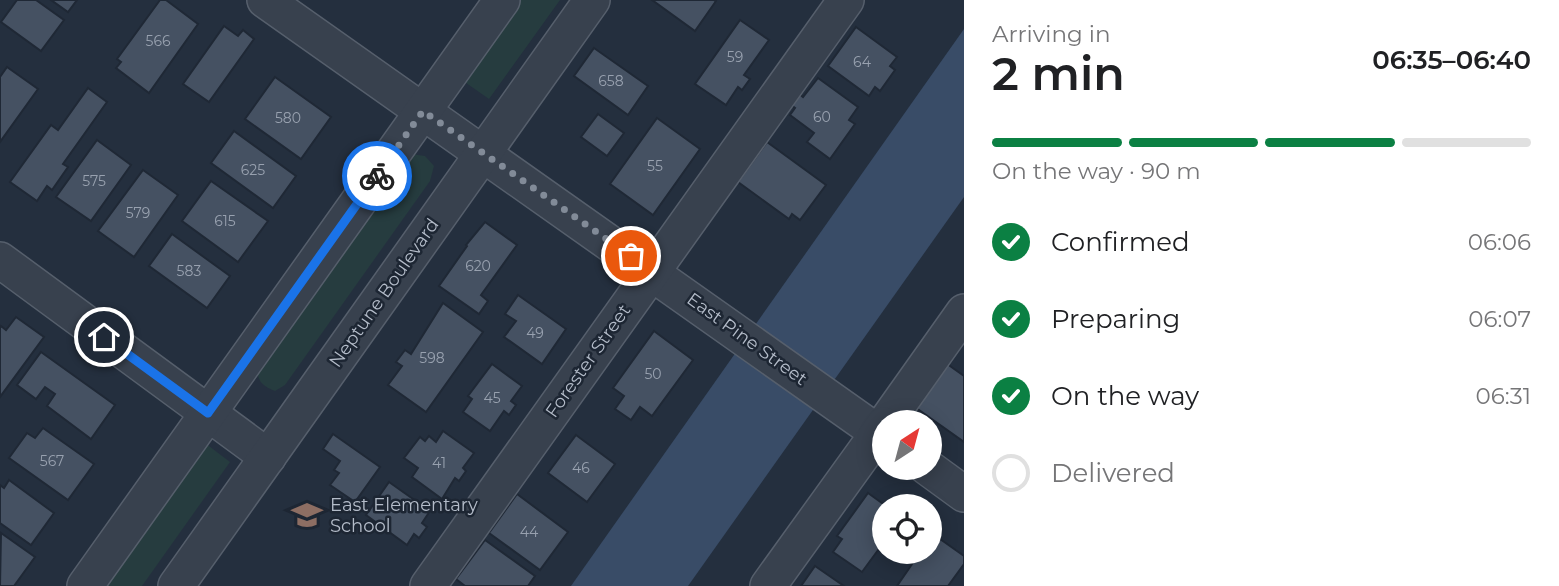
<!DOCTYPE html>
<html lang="en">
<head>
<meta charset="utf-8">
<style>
  body { margin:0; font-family:Montserrat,sans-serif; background:#f6f6f6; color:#202124; height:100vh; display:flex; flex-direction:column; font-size:26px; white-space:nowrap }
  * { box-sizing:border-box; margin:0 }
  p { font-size:23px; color:#757577 }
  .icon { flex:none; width:38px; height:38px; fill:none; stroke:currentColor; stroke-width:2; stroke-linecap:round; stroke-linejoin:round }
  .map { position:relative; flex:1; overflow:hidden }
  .drawer { display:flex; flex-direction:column; background:#fff; width:595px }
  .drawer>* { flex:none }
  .needle { width:46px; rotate:36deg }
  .tools { position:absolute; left:872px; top:410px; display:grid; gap:14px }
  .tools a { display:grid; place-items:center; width:70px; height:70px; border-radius:50%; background:#fff; box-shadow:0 4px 18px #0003; font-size:35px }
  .pin { position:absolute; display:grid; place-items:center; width:60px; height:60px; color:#fff; margin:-30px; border:4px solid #fff; border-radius:50%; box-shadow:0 2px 7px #0007 }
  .courier { position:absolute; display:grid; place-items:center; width:70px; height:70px; margin:-35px; border:5px solid #1a73e8; border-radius:50%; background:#fff; color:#222; box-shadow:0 2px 9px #0007 }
  .headline em { font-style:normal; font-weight:600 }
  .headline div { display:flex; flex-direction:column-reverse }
  .headline { display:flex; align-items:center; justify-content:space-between; height:119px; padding:0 28px }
  h1 { font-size:46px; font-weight:600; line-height:52px }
  .bar { display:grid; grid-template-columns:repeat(4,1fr); gap:10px 7px; align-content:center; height:84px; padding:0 28px }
  .bar i { height:9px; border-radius:5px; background:#e0e0e0 }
  .bar .on { background:#0b8043 }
  .bar p { grid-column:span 4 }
  ol { padding:0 28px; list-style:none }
  li { display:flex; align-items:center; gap:21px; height:77px }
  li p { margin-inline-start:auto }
  li .icon { padding:7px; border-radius:50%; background:#0b8043; color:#fff; stroke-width:4 }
  li:last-child { color:#757577 }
  li i { width:38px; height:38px; border:4px solid #e0e0e0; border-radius:50% }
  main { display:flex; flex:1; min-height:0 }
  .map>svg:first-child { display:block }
</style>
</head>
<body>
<main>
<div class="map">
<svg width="964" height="586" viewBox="0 0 964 586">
  <rect width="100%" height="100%" fill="#242f3e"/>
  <g fill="#263c3f">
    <path d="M514 0H560L489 99 459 78Z"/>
    <path d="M411 154 425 156 434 166 430 181 285 385 275 391C260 385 257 380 257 364Z"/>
    <path d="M201 440 230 462 142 586H98Z"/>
  </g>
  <path fill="#394c67" d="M964 29V197L688 586H571Z"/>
  <g fill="#455162" stroke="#1f2835" stroke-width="2">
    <path d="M17 0H36L64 20 41 51 1 22Z"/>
    <path d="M51 0H77L68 12Z"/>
    <path d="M160 0H166L198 24 149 93 116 68 121 62 117 59Z"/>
    <path d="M652 0H714L716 1 695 31Z"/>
    <path d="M740 20 769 40 744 75 750 79 742 90 738 87 726 105 695 84Z"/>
    <path d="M224 26 238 36 243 30 254 39 209 102 183 84Z"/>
    <path d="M856 27 897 57 890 66 895 70 880 91 875 87 869 96 828 66Z"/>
    <path d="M594 48 648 86 628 115 574 76Z"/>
    <path d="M7 67 38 89 0 142V77Z"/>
    <path d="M275 77 331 117 301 159 245 119Z"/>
    <path d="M818 78 858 107 849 120 855 124 830 159 807 142 814 133 790 115 795 108 790 104 798 93 803 97Z"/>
    <path d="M88 88 107 102 63 164 68 167 52 190 47 186 37 201 10 182 51 125 58 130Z"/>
    <path d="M598 114 624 133 607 156 581 137Z"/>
    <path d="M657 118 700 149 653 215 610 184Z"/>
    <path d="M234 131 296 176 273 208 211 163Z"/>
    <path d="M97 140 131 165 91 221 56 197Z"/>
    <path d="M767 142 826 185 800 220 792 214 789 219 738 182Z"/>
    <path d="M143 170 178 195 134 257 98 231Z"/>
    <path d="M211 181 268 221 238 262 182 221Z"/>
    <path d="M485 222 517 245 481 295 488 301 479 314 439 286 467 246 466 245Z"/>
    <path d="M172 234 230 276 207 308 149 266Z"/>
    <path d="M518 295 566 329 542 364 504 337 516 321 505 314Z"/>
    <path d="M443 303 483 332 426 412 388 385 402 366 396 362 405 350 411 354Z"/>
    <path d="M16 317 44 337 0 397V328L1 326 6 330Z"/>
    <path d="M654 331 693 360 652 416 640 407 631 420 615 409 624 396 613 388Z"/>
    <path d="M41 352 115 405 91 439 47 406 55 394 45 387 36 399 17 385Z"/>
    <path d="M943 361 964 376V442L912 405Z"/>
    <path d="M492 364 522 386 511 401 516 405 509 415 504 411 490 431 463 412 472 399 468 396Z"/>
    <path d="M43 428 94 464 68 500 9 458 27 433 35 438Z"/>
    <path d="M443 431 474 453 463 468 466 471 459 481 455 478 442 499 412 477 418 468 404 458 420 437 425 441 429 436 436 442Z"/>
    <path d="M333 434 380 467 355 502 330 485 339 473 334 470 340 461 323 449Z"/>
    <path d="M576 435 615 464 587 502 548 473Z"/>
    <path d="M9 480 54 513 31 545 0 523V485L4 488Z"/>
    <path d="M389 482 430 511 422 523 427 527 419 538 414 534 407 545 366 515Z"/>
    <path d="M868 493 886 506H884V542L862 572 833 552 842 539 837 536Z"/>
    <path d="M517 494 568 532 540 570 489 533Z"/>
    <path d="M1 533 35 557 14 586H0Z"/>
    <path d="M933 534 964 556V564L948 586H897L921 551H929V540Z"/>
    <path d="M485 540 535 576 528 586H465L456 579Z"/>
    <path d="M815 566 844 586H801Z"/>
  </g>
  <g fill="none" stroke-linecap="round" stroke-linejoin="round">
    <g stroke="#565f6c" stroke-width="38">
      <g id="street">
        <path d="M265 0 884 437"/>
        <path d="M0 260 268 457"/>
        <path d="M886 422 964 312"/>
        <path d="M927 467 964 494"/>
        <path d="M85 586 502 0"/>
        <path d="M176 586 592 0"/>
        <path d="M428 586 846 0"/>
        <path d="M768 586 884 425"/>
      </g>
    </g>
    <use href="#street" stroke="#38414e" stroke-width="35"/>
  </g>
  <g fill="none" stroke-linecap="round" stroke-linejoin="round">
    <path stroke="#828b98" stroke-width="7" stroke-dasharray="0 12.6" d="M377 176 423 111 631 256"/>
    <path stroke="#1a73e8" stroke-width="9" d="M104 337 208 413 377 176"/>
  </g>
  <defs>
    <g id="school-bare" transform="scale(2.415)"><path d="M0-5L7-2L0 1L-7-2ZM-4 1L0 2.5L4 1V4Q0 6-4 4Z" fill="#8d6e63" stroke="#1d2633" stroke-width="2.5" paint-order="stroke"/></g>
  </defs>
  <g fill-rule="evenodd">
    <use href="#school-bare" x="307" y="515"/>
  </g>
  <g text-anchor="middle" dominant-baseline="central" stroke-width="5" stroke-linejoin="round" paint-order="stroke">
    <g font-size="14" fill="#98a1af">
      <text x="158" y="41">566</text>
      <text x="735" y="57">59</text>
      <text x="862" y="62">64</text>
      <text x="611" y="81">658</text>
      <text x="822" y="117">60</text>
      <text x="288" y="118">580</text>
      <text x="655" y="166">55</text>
      <text x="253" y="170">625</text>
      <text x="94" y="181">575</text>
      <text x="138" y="213">579</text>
      <text x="225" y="221">615</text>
      <text x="478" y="266">620</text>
      <text x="189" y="271">583</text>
      <text x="535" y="333">49</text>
      <text x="432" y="358">598</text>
      <text x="653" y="374">50</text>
      <text x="492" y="398">45</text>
      <text x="52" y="461">567</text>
      <text x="439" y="463">41</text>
      <text x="581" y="468">46</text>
      <text x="529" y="532">44</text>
    </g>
    <g font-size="18" fill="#b4bcc9" stroke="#1d2633">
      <text transform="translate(384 293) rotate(-55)">Neptune Boulevard</text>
      <text transform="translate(747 339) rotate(36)">East Pine Street</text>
      <text transform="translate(588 361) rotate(-55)">Forester Street</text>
    </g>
    <g font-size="18" fill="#b4bcc9" stroke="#1d2633" text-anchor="start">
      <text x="330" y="505">East Elementary<tspan x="330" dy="21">School</tspan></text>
    </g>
  </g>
</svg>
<div class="tools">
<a><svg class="needle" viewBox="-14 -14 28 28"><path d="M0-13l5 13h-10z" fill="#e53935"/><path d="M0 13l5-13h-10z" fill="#757577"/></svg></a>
<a><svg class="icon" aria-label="locate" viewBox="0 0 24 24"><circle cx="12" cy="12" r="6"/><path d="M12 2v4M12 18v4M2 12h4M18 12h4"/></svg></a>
</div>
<div class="pin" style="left:631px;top:256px;background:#ea580c"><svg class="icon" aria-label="bag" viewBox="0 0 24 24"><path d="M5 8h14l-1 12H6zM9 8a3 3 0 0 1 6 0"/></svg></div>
<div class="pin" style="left:104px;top:337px;background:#1f2937"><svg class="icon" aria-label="home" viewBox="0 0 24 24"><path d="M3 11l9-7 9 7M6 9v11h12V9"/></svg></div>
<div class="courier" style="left:377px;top:176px"><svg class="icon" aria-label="bike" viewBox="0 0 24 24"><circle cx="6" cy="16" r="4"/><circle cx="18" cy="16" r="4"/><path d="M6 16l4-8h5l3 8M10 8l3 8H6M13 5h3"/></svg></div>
</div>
<section class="drawer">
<div class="headline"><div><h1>2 min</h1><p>Arriving in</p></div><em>06:35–06:40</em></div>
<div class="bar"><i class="on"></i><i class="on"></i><i class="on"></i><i></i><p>On the way · 90 m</p></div>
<ol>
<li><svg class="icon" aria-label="check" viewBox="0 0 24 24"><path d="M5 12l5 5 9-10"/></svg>Confirmed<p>06:06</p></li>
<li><svg class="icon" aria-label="check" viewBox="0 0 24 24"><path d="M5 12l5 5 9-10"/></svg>Preparing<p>06:07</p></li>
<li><svg class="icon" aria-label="check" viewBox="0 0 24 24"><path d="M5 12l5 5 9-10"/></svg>On the way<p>06:31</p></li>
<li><i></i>Delivered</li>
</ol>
</section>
</main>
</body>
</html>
